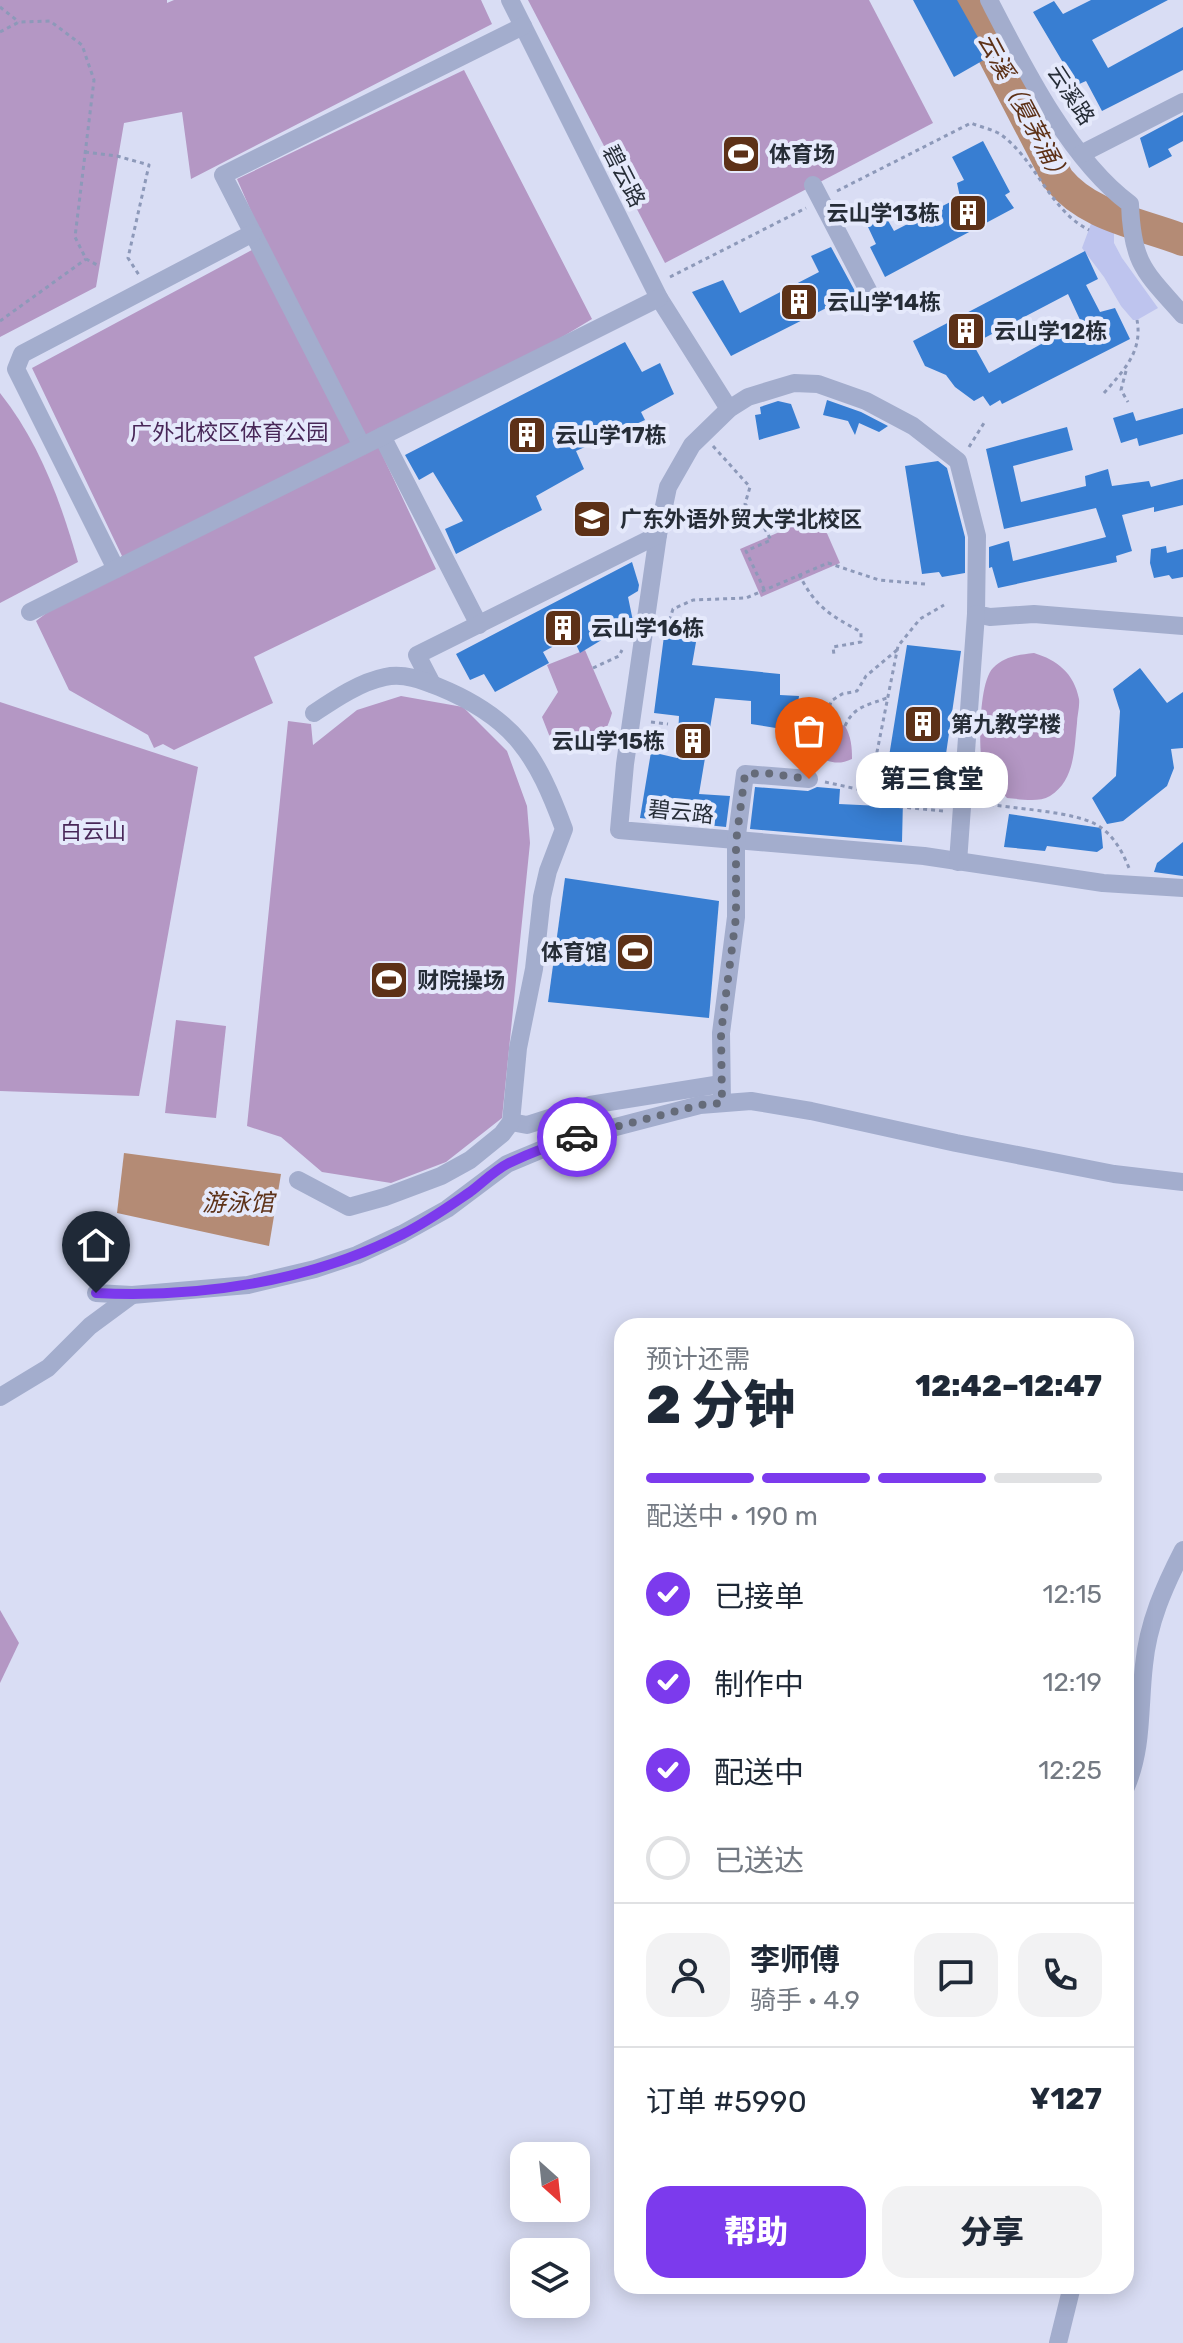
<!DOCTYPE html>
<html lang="zh">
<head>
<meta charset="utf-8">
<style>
  body { margin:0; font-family:Rubik,"Noto Sans SC",sans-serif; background:#f2f2f3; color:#1f2937; height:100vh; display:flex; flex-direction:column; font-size:30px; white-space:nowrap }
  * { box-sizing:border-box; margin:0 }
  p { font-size:26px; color:#747a83 }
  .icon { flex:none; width:44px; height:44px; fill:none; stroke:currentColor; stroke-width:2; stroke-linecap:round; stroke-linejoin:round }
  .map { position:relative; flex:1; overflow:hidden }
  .details { position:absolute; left:614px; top:1318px; width:520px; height:976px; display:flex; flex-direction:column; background:#fff; border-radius:24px; box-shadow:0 4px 20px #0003 }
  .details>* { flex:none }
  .needle { width:52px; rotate:153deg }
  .fabs { position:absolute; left:510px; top:2142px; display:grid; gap:16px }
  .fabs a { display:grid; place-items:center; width:80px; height:80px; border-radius:16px; background:#fff; box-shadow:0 4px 20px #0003; font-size:40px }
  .pin { position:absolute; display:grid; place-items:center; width:68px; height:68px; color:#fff; margin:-82px -34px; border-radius:50% 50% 50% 0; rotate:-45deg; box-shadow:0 0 8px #0007 }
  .pin .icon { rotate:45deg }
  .courier { position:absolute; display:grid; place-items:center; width:80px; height:80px; margin:-40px; border:6px solid #7c3aed; border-radius:50%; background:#fff; color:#222; box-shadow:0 2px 10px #0007 }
  .bubble { position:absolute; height:56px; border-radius:24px; background:#fff; box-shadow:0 4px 20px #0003; font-size:26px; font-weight:800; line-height:56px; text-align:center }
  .headline em { font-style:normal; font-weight:800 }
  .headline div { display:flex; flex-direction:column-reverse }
  .headline { display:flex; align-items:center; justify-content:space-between; height:136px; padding:0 32px }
  h1 { font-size:52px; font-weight:800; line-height:60px }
  .bar { display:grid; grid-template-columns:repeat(4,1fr); gap:12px 8px; align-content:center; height:96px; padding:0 32px }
  .bar i { height:10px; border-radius:6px; background:#e0e1e3 }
  .bar .current { background:#7c3aed }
  .bar p { grid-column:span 4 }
  .line { display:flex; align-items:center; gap:20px; padding:0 32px; border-top:2px solid #e0e1e3 }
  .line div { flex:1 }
  .round { display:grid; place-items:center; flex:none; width:84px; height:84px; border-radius:24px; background:#f2f2f3 }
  ol { padding:0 32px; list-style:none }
  li { display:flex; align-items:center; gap:24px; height:88px }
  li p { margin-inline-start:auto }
  li .icon { padding:8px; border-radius:50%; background:#7c3aed; color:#fff; stroke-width:4 }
  li:last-child { color:#747a83 }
  li i { width:44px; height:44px; border:4px solid #e0e1e3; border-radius:50% }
  .cta { display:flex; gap:16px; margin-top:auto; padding:16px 32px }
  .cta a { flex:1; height:92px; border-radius:24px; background:#7c3aed; color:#fff; font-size:32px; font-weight:800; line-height:92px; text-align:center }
  .cta a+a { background:#f2f2f3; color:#1f2937 }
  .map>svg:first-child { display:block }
</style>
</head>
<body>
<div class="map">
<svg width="1183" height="2343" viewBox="0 0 1183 2343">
  <rect width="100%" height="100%" fill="#d9ddf4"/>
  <g fill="#b497c4">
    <path d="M0 0H167V3L174 0H481L492 24 191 179 182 112 124 123 96 287 0 337Z"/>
    <path d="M528 0H869L933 123 665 263Z"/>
    <path d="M464 70 592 319 379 448 436 569 254 657 273 703 174 750 163 744 154 748 148 735 69 690 36 621 122 556 32 368 265 243 237 179Z"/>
    <path d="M0 393C39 442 61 502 78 562L0 603Z"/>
    <path d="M819 515 840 563 761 597 740 549Z"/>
    <path d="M585 650 612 713C603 745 585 759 553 745L542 717 558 692 547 665Z"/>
    <path d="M1034 653C1057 660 1074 673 1079 699 1080 706 1077 716 1077 723 1074 750 1075 780 1050 796 1038 803 1021 799 1007 798 996 786 984 773 981 755 979 737 980 681 993 668 1005 656 1018 655 1034 653Z"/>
    <path d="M401 696 463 707 507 751 527 806 530 843 502 1118 446 1162 391 1183 322 1172 281 1137 247 1126 288 721 311 724 313 745 357 710Z"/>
    <path d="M0 702 198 767 139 1096 0 1091Z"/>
    <path d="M830 721 845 726C851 737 852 746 852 759 831 769 815 757 807 737L812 727Z"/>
    <path d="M176 1020 226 1026 216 1118 165 1113Z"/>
    <path d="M0 1610 19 1643 0 1683Z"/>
  </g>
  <path fill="#bec4ee" d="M1092 221 1114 231V243L1122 258 1158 308 1137 320H1133L1121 306 1104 277 1082 248Z"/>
  <path fill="#b48b75" d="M124 1153 281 1174 269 1246 117 1213Z"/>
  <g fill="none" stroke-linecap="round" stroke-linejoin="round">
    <path stroke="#b48b75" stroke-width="32" d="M965 0 1058 179C1089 217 1139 223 1183 240"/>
  </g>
  <g fill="#387ed2" fill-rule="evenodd">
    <path d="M913 0H957L989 57 954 77Z"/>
    <path d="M1091 0H1168L1092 40 1108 68 1183 27V70L1102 111 1086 81 1068 89 1061 75 1068 71 1033 12 1054 1 1063 14Z"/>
    <path d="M1183 115V141L1168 149 1172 156 1149 168 1140 138Z"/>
    <path d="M983 141 1010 192 1005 195 1014 208 885 277 870 247 876 244 868 227 886 217 894 231 960 197 957 183 964 180 952 157Z"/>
    <path d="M831 247 856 293 731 356 692 292 723 280 740 313 819 272 811 256Z"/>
    <path d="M1085 251 1098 279 1086 285 1100 312 1115 308 1130 339 1002 404 1000 400 990 406 983 396 974 401 955 387 946 375 925 366 913 341ZM1068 294 1081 322 989 373 973 344Z"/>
    <path d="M625 342 642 372 660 363 674 394 641 412 645 420 576 451 584 469 536 496 542 510 456 554 445 529 463 521 433 472 419 480 405 455Z"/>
    <path d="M827 400 861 412 888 426 879 432 859 423 855 435 848 421 823 415Z"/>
    <path d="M778 401 791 404 800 428 759 440 755 415 761 414 760 407Z"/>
    <path d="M1183 408V434L1139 446 1137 438 1121 443 1113 418 1133 412 1136 421Z"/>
    <path d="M1067 427 1073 450 1013 466 1021 502 1086 486 1085 476 1108 469 1112 486 1149 481 1151 487 1183 479V505L1154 512V507L1122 515 1132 551 1116 556 1117 562 998 588 992 567 989 568V547L1009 541 1013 561 1106 537 1096 508 1004 529 986 449Z"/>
    <path d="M938 461 947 468 965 537V573L942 577 939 572 922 574 905 466Z"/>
    <path d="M1166 546 1167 553 1183 549V577L1172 579 1169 575 1154 578 1150 563 1151 549Z"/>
    <path d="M632 562 639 585 638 591 628 597 633 621 580 653 572 636 543 652 549 663 495 692 484 674 470 680 456 654Z"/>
    <path d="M664 636 696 642 692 665 780 674V695L799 696 794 731 751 724V701L715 698 699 794 730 796 726 827 640 818 651 752 677 758 679 716 654 713Z"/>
    <path d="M907 645 961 651 939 802 903 799 902 842 750 829 755 787 808 791 817 787 840 789 839 804 881 806Z"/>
    <path d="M1140 668 1167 703 1183 692V748L1171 749 1174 768 1167 786 1123 821 1107 824 1092 798 1116 776 1120 711 1113 689Z"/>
    <path d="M1009 814 1101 828 1103 848 1097 852 1047 846 1045 851 1004 847Z"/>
    <path d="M1183 842V876L1154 872 1157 863Z"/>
    <path d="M565 878 719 901 709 1018 548 1002Z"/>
  </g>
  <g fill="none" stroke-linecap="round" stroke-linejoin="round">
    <g stroke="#8d99b9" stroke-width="3" stroke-dasharray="4 4" stroke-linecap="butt">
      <path d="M0 7 19 22"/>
      <path d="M0 32 19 22 50 21 82 45 94 80 75 237 86 259 99 266"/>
      <path d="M85 152 117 156 149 165 128 258 139 275"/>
      <path d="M837 191 971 123C980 127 992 129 1000 134 1036 159 1049 210 1089 230"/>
      <path d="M670 277 806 208"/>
      <path d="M0 321 86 259"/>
      <path d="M1126 371 1121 390 1128 402"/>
      <path d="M1104 393C1123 371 1143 352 1137 320"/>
      <path d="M713 446 750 487 745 504 760 520 771 540 746 551 764 589"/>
      <path d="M969 447 984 423"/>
      <path d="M799 574C815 607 830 615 861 632V642L833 647 834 655"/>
      <path d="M667 628 673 609 693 600 746 598 828 563 879 580 925 584"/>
      <path d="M667 628 689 630"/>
      <path d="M593 668 619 656 622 650"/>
      <path d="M651 722 668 724"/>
      <path d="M826 722 831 701 842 694 857 691 866 676 897 650"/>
      <path d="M845 726C854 705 870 705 889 697"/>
      <path d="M793 761 796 755 811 747"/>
      <path d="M825 782 871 792"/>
      <path d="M982 803C1011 809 1079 811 1100 827 1114 836 1123 853 1129 868"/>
      <path d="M943 811 880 805 871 797 875 762 898 646 920 619 944 605"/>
    </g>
    <g stroke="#a3adcd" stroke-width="18">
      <path d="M510 0 659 298 729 409"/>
      <path d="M989 0C1023 66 1070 160 1130 204 1132 264 1145 272 1183 315"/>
      <path d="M1081 154 1183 102"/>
      <path d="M813 185 873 300"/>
      <path d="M382 436 479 625"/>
      <path d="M362 446 223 175 523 26"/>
      <path d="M116 569 16 369 22 354 253 233"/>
      <path d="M30 612 659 298"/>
      <path d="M1183 626 1034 614 990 617 976 614 977 536 958 461 913 426 866 401 818 384 794 383 748 397 729 409 692 445 668 487 658 535 625 764 619 830 924 856 1103 883 1183 888"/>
      <path d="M432 684 417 655 658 535"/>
      <path d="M958 862 976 614"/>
      <path d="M722 1103 721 1033 736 917V842L745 774 809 779"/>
      <path d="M511 1122 527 1125 590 1105 721 1084"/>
      <path d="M298 1180 349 1207 385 1197 441 1176 470 1160 502 1134 511 1122 518 1048 534 969 542 897 548 871 564 829C537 756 515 718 439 687 422 680 404 673 385 677 360 682 335 699 314 713"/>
      <path d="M96 1293 132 1295 248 1285 315 1269 357 1255 402 1234 447 1209 507 1164 562 1141 700 1105 751 1101 811 1111 956 1143 1114 1174 1183 1182"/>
      <path d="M0 1397 48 1368 90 1326 132 1295"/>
      <path d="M1126 1787C1143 1747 1139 1708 1144 1665 1148 1623 1164 1587 1183 1550"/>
      <path d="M1058 2343 1072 2286"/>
    </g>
  </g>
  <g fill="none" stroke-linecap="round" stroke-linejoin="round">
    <path stroke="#656b79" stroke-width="8" stroke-dasharray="0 14.4" d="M577 1137 700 1105 722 1103 721 1033 736 917V842L745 774 765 773 809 779"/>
    <path stroke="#7c3aed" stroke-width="10" d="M96 1293C199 1298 311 1282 403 1234 427 1222 448 1207 470 1192 482 1183 495 1170 509 1163 530 1153 554 1144 577 1137"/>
  </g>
  <defs>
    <g id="stadium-square" transform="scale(2)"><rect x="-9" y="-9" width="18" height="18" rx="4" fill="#5d3117" stroke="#e5e9fb"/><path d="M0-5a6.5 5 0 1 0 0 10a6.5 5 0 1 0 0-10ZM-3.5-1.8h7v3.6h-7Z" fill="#fff"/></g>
    <g id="building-square" transform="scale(2)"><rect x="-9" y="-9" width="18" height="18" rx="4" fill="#5d3117" stroke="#e5e9fb"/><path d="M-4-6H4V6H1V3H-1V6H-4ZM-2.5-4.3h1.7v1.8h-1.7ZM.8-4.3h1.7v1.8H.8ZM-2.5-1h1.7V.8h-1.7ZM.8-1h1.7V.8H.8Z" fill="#fff"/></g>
    <g id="university-square" transform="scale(2)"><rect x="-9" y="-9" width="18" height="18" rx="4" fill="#5d3117" stroke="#e5e9fb"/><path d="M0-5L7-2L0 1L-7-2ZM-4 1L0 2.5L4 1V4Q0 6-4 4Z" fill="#fff"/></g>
  </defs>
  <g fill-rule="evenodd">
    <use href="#stadium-square" x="741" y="154"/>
    <use href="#building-square" x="968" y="213"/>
    <use href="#building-square" x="799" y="302"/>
    <use href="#building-square" x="966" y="331"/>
    <use href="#building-square" x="527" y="435"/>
    <use href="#university-square" x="592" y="519"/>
    <use href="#building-square" x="563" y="628"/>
    <use href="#building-square" x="923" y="724"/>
    <use href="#building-square" x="693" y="741"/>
    <use href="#stadium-square" x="635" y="952"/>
    <use href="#stadium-square" x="389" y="980"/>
  </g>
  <g text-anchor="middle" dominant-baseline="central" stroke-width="8" stroke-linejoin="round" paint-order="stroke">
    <g font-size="22" fill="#262d37" stroke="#e5e9fb">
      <text transform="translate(1071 95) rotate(57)">云溪路</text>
      <text transform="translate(624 176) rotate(63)">碧云路</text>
      <text transform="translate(681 812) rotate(6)">碧云路</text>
    </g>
    <g font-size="22" font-weight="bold" fill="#262d37" stroke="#e5e9fb" text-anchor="start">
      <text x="769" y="154">体育场</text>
      <text x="940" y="213" text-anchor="end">云山学13栋</text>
      <text x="827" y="302">云山学14栋</text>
      <text x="994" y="331">云山学12栋</text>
      <text x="555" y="435">云山学17栋</text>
      <text x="620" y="519">广东外语外贸大学北校区</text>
      <text x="591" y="628">云山学16栋</text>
      <text x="951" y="724">第九教学楼</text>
      <text x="665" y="741" text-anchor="end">云山学15栋</text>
      <text x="607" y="952" text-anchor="end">体育馆</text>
      <text x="417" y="980">财院操场</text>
    </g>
    <g font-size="22" fill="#482758" stroke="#e5e9fb">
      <text x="229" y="432">广外北校区体育公园</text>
      <text x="93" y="831">白云山</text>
    </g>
    <g font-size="24" font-style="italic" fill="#5d3117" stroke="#e5e9fb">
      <text transform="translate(1024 109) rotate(62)">云溪（夏茅涌）</text>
      <text x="238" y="1203">游泳馆</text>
    </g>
  </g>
</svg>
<div class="fabs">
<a><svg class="needle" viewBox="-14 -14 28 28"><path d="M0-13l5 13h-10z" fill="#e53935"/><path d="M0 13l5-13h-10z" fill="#747a83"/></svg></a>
<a><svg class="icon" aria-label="layers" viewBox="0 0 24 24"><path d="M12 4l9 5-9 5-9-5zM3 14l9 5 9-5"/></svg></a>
</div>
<div class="pin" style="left:809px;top:779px;background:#ea580c"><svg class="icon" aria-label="bag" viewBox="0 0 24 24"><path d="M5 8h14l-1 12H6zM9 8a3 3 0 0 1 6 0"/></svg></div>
<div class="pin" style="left:96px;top:1293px;background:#1f2937"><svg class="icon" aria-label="home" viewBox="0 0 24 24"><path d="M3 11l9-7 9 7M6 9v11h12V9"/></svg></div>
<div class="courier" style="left:577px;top:1137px"><svg class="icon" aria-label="car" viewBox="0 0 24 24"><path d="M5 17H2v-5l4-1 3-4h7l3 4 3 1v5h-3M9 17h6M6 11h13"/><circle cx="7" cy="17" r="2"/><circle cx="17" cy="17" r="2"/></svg></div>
<div class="bubble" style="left:856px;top:752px;width:152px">第三食堂</div>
<section class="details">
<div class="headline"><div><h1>2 分钟</h1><p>预计还需</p></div><em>12:42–12:47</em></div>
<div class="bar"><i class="current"></i><i class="current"></i><i class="current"></i><i></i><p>配送中 · 190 m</p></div>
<ol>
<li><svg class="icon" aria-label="check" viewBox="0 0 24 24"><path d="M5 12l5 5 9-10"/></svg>已接单<p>12:15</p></li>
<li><svg class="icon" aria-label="check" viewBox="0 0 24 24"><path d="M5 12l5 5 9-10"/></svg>制作中<p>12:19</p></li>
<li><svg class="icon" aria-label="check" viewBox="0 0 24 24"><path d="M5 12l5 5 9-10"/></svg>配送中<p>12:25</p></li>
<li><i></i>已送达</li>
</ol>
<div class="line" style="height:144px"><a class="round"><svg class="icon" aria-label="person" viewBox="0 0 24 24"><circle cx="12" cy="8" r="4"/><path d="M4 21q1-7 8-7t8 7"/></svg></a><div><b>李师傅</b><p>骑手 · 4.9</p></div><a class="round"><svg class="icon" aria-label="chat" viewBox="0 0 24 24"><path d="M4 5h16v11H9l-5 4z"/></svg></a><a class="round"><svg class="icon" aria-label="phone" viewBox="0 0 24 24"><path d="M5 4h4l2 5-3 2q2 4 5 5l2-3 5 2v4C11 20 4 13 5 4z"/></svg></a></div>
<div class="line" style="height:104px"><div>订单 #5990</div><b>¥127</b></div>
<div class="cta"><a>帮助</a><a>分享</a></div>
</section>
</div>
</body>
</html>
